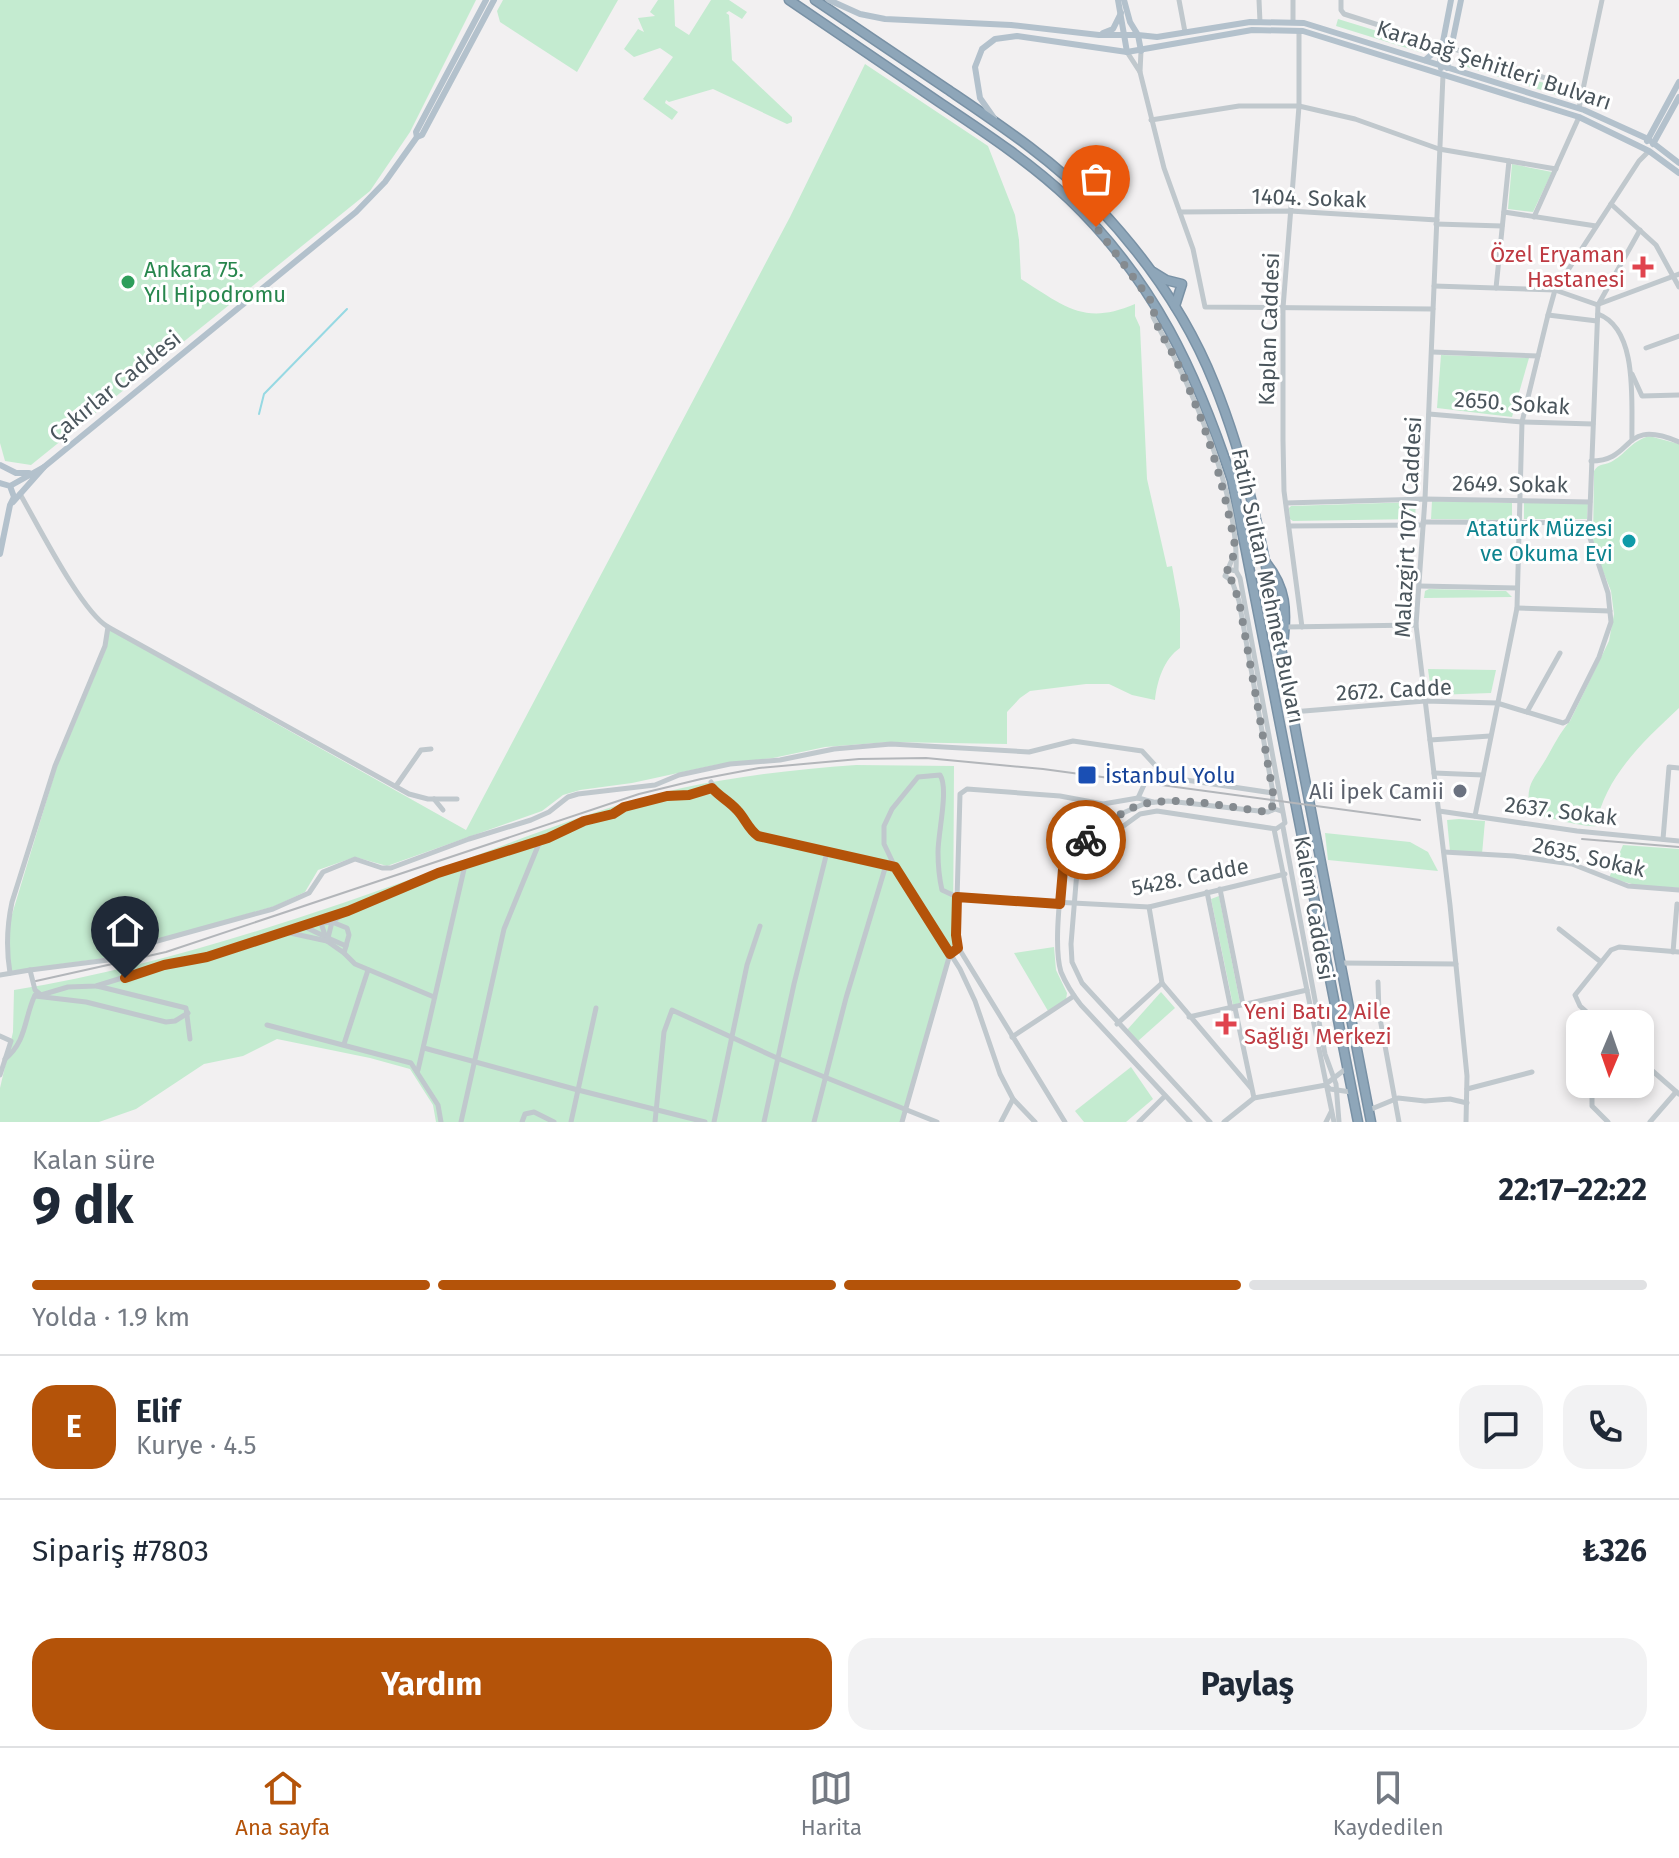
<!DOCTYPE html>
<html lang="tr">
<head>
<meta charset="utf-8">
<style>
  body { margin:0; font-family:"Fira Sans",sans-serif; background:#f2f2f3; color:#1f2937; height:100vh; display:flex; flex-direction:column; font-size:30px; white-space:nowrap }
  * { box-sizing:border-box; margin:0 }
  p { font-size:26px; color:#747a83 }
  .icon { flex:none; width:44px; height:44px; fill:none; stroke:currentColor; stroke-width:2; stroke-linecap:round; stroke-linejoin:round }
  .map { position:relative; height:1122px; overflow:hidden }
  .panel { display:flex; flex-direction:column; background:#fff; flex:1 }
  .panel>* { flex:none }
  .needle { width:52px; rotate:182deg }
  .controls { position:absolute; left:1566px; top:1010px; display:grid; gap:16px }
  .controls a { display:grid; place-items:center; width:88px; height:88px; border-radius:16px; background:#fff; box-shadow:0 4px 12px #0003; font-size:40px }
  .pin { position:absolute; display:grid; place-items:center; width:68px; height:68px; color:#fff; margin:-82px -34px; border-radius:50% 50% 50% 0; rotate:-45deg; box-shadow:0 0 8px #0007 }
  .pin .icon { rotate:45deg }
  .courier { position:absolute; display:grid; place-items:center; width:80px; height:80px; margin:-40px; border:6px solid #b45309; border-radius:50%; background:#fff; color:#222; box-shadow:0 2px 10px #0007 }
  .overview em { font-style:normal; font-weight:700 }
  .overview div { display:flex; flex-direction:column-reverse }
  .overview { display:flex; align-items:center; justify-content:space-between; height:136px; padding:0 32px }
  h1 { font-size:52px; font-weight:700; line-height:60px }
  .bar { display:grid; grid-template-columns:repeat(4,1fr); gap:12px 8px; align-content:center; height:96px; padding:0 32px }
  .bar i { height:10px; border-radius:6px; background:#e0e1e3 }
  .bar .selected { background:#b45309 }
  .bar p { grid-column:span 4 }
  .line { display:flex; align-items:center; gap:20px; padding:0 32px; border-top:2px solid #e0e1e3 }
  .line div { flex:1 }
  .round { display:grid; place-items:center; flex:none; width:84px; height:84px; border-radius:24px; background:#f2f2f3 }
  .primary-button { display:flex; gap:16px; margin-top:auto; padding:16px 32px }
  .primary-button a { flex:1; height:92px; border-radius:24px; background:#b45309; color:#fff; font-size:32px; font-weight:700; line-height:92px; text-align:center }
  .primary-button a+a { background:#f2f2f3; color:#1f2937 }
  .tabs { display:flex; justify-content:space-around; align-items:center; height:112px; border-top:2px solid #e0e1e3; background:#fff; font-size:22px; color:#747a83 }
  .tabs a { display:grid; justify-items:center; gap:4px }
  .tabs .selected { color:#b45309 }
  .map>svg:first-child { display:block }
</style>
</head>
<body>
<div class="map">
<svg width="1679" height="1122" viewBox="0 0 1679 1122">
  <rect width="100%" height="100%" fill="#f2f0f1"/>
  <g fill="#c4ebd0">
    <path d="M0 0H476L410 132 370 191 31 465 5 461 0 443Z"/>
    <path d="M503 0H618L577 72 500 22 497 11Z"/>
    <path d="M658 0H674L675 26 689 35 711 0H729L747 12 742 19 729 11 726 13 729 15 732 60 792 117V122L787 124 713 89 669 102 666 100 665 103 678 112 672 120 643 99 673 57 660 48 634 57 624 49 638 29 644 32 638 18 655 16 650 12Z"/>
    <path d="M1338 19 1426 46 1430 51 1423 53 1336 26Z"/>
    <path d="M1464 58 1573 92V100L1461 65 1460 60Z"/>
    <path d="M865 64 988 146 1015 215 1019 240 1021 279C1064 306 1084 326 1135 304V316L1140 327 1147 479 1167 567 1172 566 1180 610V648C1164 659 1157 681 1155 700L1132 695 1109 684H1086L1030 691 1020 698 1007 712V744L889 742 825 747 773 758 715 765 632 783 580 790 563 795 542 811 387 866 355 857 318 870 305 892 275 906 127 948 105 958 11 971 8 958 10 921 57 766 106 649 108 629 466 830 790 217Z"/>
    <path d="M1512 164 1552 172 1533 212 1508 209Z"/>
    <path d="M1441 355 1529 358 1512 417 1437 408Z"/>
    <path d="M1649 436 1679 444V708C1644 741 1605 776 1596 826 1587 828 1540 816 1530 812 1525 784 1533 781 1546 759 1554 745 1559 734 1570 721L1609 641 1614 614 1611 591 1593 546 1594 471C1599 463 1602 466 1611 462 1626 454 1630 442 1649 436Z"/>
    <path d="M1432 501 1512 503V520L1431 519Z"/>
    <path d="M1416 502 1415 519 1293 521 1290 519 1289 508 1291 506Z"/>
    <path d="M1524 502 1588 503 1587 519H1524Z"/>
    <path d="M1429 589 1506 591 1512 597 1424 598 1425 591Z"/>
    <path d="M1428 669 1496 670 1491 693 1435 695 1431 692Z"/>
    <path d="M856 765 954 766 953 944 902 1122H436L433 1105 410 1069 370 1058 277 1039 243 1056 204 1064 136 1109 99 1122H0V1088L13 1032 14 990C158 967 297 920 434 871 515 842 597 807 682 788 739 776 797 769 856 765Z"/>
    <path d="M1459 819 1485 821 1482 854 1450 851 1447 820Z"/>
    <path d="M1325 833 1410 842 1428 852 1438 871 1328 860Z"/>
    <path d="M1623 845 1679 849V888L1636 885 1609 878Z"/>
    <path d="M1219 896 1240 1003 1233 1005 1211 899Z"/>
    <path d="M1054 947 1056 970 1067 993 1066 1000 1048 1011 1014 953Z"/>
    <path d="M1161 992 1175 1008 1138 1041 1127 1030Z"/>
    <path d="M1131 1067 1153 1099 1126 1122H1084L1075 1111Z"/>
  </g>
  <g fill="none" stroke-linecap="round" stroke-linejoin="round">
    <path stroke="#96d9e3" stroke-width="2" d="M259 414 264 394 347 309"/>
    <g stroke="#7991a5" stroke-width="11">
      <g id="highway">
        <path d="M789 0C839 34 889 68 939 102 984 132 1030 162 1070 200 1154 281 1196 371 1232 480L1358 1122"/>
        <path d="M815 0C859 30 903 59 947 89 1000 125 1053 160 1098 207 1146 258 1188 318 1214 383 1260 496 1275 619 1297 738 1322 866 1347 994 1371 1122"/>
        <path d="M1153 272 1166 280 1182 284 1175 306"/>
        <path d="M1264 560C1287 588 1287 610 1283 645"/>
      </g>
    </g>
    <g stroke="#c0c8cd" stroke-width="5">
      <path d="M1179 0 1185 32"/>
      <path d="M1259 0 1260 22"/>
      <path d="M1293 0V22"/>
      <path d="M1341 0V10L1344 14 1583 90"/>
      <path d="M1299 31V106L1283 308V440L1284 491 1302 627"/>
      <path d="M1127 52 1140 72 1141 51"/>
      <path d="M1140 72 1164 168 1193 249 1205 307 1433 309"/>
      <path d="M1443 75 1425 499 1416 625 1450 905 1467 1076 1466 1122"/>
      <path d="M1579 108 1602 0"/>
      <path d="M1151 120 1239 106H1299L1355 119 1439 149 1556 169"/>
      <path d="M1611 204 1656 245 1679 287"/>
      <path d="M1180 212 1290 211 1437 220"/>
      <path d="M1504 212 1596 226"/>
      <path d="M1534 217 1579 117"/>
      <path d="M1436 224 1502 226"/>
      <path d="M1434 286 1555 290 1598 305"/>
      <path d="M1496 288 1509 161"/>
      <path d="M1599 304 1679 274"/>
      <path d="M1154 308 1153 317C1190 383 1240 493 1236 571"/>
      <path d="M1598 314C1639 329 1631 404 1632 440"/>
      <path d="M1548 315 1597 321"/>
      <path d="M1646 348 1679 336"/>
      <path d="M1432 352 1538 356"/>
      <path d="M1632 374 1642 396 1679 395"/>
      <path d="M1429 414 1522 422 1593 424"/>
      <path d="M1591 461C1636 461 1620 417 1679 442"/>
      <path d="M1286 503 1425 499 1590 502"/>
      <path d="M1423 522 1589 523"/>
      <path d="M1289 526 1423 525"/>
      <path d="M1234 555 1225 576 1232 581 1239 601 1273 793 1272 810"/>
      <path d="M1419 586 1517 588"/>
      <path d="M1517 608 1610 611"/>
      <path d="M108 627 409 794 428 799H457"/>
      <path d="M1285 627 1416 625"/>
      <path d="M1292 712 1425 701 1497 703 1563 723 1567 721 1599 657 1611 622 1608 593 1589 535 1598 305 1640 230"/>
      <path d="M1527 712 1560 653"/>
      <path d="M1430 740 1490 736"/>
      <path d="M1434 773 1483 775"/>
      <path d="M711 782 722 799 737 810 758 836 895 867 884 844V826L892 809 918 777 940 775C949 788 938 833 938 852 938 865 939 877 942 890L957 897 1149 907 1285 874"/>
      <path d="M396 786 421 750 431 749"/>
      <path d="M712 788 689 795 667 796 624 807 548 838 438 873 348 911 207 957 164 965 96 986 68 987 41 995 35 990 30 970 108 960 132 948 273 909 309 893 323 872 355 859 382 868H391L469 839 531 820 549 812 568 797 578 794 655 785 679 775 730 764 780 760 834 749 891 744 1029 752 1073 741 1142 751 1166 777 1273 793"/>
      <path d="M1138 798 1149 774 1165 776"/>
      <path d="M434 799 443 810"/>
      <path d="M1439 811 1577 831 1679 841"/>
      <path d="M1475 816 1517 608 1522 422 1548 315 1555 290 1639 161 1649 151"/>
      <path d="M1283 827 1325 1054 1336 1084 1339 1122"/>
      <path d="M1274 829 1334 1122"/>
      <path d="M1663 839 1669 767 1679 768"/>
      <path d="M1444 852 1514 856 1572 864 1628 886 1679 890"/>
      <path d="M895 867 960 969 975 1001 1000 1074 1013 1099 1035 1122"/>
      <path d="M1220 889 1243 1005"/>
      <path d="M1207 892 1231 1009"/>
      <path d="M1149 907 1162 983 1251 1088"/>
      <path d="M342 915 332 922 347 928 349 935 344 953 355 964 434 997"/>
      <path d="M321 923 327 941 344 953"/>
      <path d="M301 925 328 938 332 922 322 923"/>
      <path d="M1559 929 1601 962"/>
      <path d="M281 931 327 941 328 938 346 946"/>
      <path d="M1673 952 1677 904"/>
      <path d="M1341 963 1456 964"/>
      <path d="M10 973C6 949 7 925 12 902L55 766 105 646 108 627C81 611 38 525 20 494"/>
      <path d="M0 975 30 970"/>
      <path d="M1378 982 1379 1013 1399 1122"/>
      <path d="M97 986 186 1008 190 1039"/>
      <path d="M35 996 86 1002 166 1022 175 1021 188 1013"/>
      <path d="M1235 1008 1254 1098"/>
      <path d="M1189 1017 1307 990"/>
      <path d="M1117 1024 1162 983"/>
      <path d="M1600 1024 1580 1006 1575 995 1611 950 1619 947 1679 952"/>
      <path d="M267 1025 411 1063 438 1105 441 1122"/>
      <path d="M0 1036 11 1041 0 1075"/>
      <path d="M1012 1037 1074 996"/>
      <path d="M344 1044 368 970"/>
      <path d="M424 1048 578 1090 705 1122"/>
      <path d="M5 1059C27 1041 24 1018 35 995"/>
      <path d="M1640 1060 1679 1094"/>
      <path d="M1575 1065 1580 1074"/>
      <path d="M418 1070 465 865"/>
      <path d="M1326 1084 1347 1068"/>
      <path d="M1585 1084 1592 1096V1106L1608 1122"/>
      <path d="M1467 1089 1532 1072"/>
      <path d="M1592 1096 1603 1084"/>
      <path d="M1369 1110 1398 1098 1425 1101 1450 1099 1467 1103"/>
      <path d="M461 1122 504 929 540 841"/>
      <path d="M522 1122 525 1114 534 1112 554 1122"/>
      <path d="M571 1122 596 1008"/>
      <path d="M655 1122 664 1032 672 1010 777 1058 937 1122"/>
      <path d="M714 1122 747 965 760 926"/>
      <path d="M764 1122 794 984 827 852"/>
      <path d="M814 1122 846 998 886 865"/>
      <path d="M902 1122 950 954 958 948"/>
      <path d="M1001 1122 1013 1099"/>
      <path d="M1065 1122 958 947 956 935 960 794 967 789 1060 796 1103 804 1138 798 1153 802"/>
      <path d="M1139 1122 1165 1096"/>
      <path d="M1190 1122 1081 1005C1073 995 1066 984 1061 972 1053 946 1061 890 1063 862L1069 851 1123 813 1146 803 1168 801 1268 812 1275 809 1281 811"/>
      <path d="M1210 1122 1082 983 1072 962 1071 944 1078 859 1140 814 1157 811 1276 829 1285 823 1240 578 1236 571 1228 569"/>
      <path d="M1224 1122 1254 1098 1326 1085 1330 1089 1351 1092"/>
      <path d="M1326 1122 1331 1112"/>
      <path d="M1650 1122 1676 1092"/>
    </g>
    <g stroke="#b3c1cc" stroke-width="6">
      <path d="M486 0 416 132 417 137 422 135 494 0"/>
      <path d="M829 0 860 14 885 19 1011 25 1099 35H1138L1141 51"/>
      <path d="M1118 0 1127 52 1252 30 1303 31 1579 117 1649 151 1679 173"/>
      <path d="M1124 0 1130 22 1138 35 1157 37 1250 22 1304 23 1584 110 1648 139 1679 163"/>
      <path d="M1103 33 1113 29 1121 13"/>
      <path d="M1425 60 1442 46"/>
      <path d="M1441 68 1440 57 1451 0"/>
      <path d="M1447 68 1461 0"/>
      <path d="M994 118 980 98 975 67 982 49 995 39 1017 36 1127 52"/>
      <path d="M1647 141 1679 82"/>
      <path d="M1653 144 1679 97"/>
      <path d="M0 465 16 473H29"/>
      <path d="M44 467 356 212 385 182 417 137"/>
      <path d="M0 483 10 486 14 497 10 505 0 554"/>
      <path d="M10 486 44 467 13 502"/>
    </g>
    <use href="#highway" stroke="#8ea6b9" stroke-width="8"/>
    <g stroke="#b3b6ba" stroke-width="2">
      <path d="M1582 839 1679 847"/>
      <path d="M36 981 166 952 639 794 701 779 759 768 859 759 926 758 1043 769 1420 820"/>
    </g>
  </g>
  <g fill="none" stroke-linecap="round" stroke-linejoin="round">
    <path stroke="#858b90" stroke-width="8" stroke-dasharray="0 14.4" d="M1086 840C1101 829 1115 816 1132 808 1169 792 1229 808 1268 812L1272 810 1273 793 1239 601 1232 581 1225 576 1235 552V546C1223 479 1204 417 1174 356 1165 339 1152 323 1154 305L1096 227"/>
    <path stroke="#b45309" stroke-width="10" d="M125 978 164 965 207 957 348 911 438 873 548 838 584 821 613 814 624 807 667 796 689 795 712 788C720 797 729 801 737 810 745 818 748 829 758 836L895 867 950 954 958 948 956 935 957 897 1060 904 1064 858 1086 840"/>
  </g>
  <g fill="#e0444e" stroke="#fff" stroke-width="3">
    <path d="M1639 255h8v8h8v8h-8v8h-8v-8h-8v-8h8z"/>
    <path d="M1222 1012h8v8h8v8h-8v8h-8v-8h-8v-8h8z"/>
  </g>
  <circle fill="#2e9e5b" stroke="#fff" stroke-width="3" cx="128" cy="282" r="8"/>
  <circle fill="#0f9aa8" stroke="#fff" stroke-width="3" cx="1629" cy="541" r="8"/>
  <rect fill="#1a4fb4" stroke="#fff" stroke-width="3" x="1077" y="765" width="20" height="20" rx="4"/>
  <circle fill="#6b7280" stroke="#fff" stroke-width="3" cx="1460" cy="791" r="8"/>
  <g text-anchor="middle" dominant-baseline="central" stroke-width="6" stroke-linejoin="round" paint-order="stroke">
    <g font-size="22" fill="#4a555c" stroke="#fff">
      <text transform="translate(1494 65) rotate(18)">Karabağ Şehitleri Bulvarı</text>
      <text transform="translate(1309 198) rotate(2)">1404. Sokak</text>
      <text transform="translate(1269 329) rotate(-88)">Kaplan Caddesi</text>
      <text transform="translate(115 386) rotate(-39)">Çakırlar Caddesi</text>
      <text transform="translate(1512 403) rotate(4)">2650. Sokak</text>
      <text transform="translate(1510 484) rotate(1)">2649. Sokak</text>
      <text transform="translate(1408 527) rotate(-87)">Malazgirt 1071 Caddesi</text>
      <text transform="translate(1268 586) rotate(78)">Fatih Sultan Mehmet Bulvarı</text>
      <text transform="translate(1394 690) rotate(-3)">2672. Cadde</text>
      <text transform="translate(1561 811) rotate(7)">2637. Sokak</text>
      <text transform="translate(1589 857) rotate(13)">2635. Sokak</text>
      <text transform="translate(1190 877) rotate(-11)">5428. Cadde</text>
      <text transform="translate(1314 908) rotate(80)">Kalem Caddesi</text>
    </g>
    <g font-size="22" fill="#be3a42" stroke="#fff" text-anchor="end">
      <text x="1625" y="254">Özel Eryaman<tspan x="1625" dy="25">Hastanesi</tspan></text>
      <text x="1244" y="1011" text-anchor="start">Yeni Batı 2 Aile<tspan x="1244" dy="25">Sağlığı Merkezi</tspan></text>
    </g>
    <g font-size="22" fill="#27864d" stroke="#fff" text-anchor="start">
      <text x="144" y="269">Ankara 75.<tspan x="144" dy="25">Yıl Hipodromu</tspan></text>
    </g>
    <g font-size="22" fill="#0d838f" stroke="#fff" text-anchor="end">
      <text x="1613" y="528">Atatürk Müzesi<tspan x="1613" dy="25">ve Okuma Evi</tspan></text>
    </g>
    <g font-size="22" fill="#164399" stroke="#fff" text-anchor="start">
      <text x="1105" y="775">İstanbul Yolu</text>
    </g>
    <g font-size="22" fill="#5b616d" stroke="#fff" text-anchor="end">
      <text x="1444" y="791">Ali İpek Camii</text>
    </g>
  </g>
</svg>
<div class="controls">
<a><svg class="needle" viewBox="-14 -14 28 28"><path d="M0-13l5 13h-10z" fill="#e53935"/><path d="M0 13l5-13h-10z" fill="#747a83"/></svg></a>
</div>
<div class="pin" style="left:1096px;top:227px;background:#ea580c"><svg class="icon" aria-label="bag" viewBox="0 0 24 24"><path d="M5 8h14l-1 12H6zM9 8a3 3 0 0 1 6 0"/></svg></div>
<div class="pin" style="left:125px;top:978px;background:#1f2937"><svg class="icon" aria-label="home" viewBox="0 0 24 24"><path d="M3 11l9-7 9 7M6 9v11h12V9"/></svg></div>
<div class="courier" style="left:1086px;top:840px"><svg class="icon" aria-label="bike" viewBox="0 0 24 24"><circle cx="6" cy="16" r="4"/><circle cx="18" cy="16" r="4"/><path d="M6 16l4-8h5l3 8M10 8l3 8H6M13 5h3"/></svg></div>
</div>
<section class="panel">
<div class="overview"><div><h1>9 dk</h1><p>Kalan süre</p></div><em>22:17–22:22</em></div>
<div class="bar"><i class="selected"></i><i class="selected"></i><i class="selected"></i><i></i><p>Yolda · 1.9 km</p></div>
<div class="line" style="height:144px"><b class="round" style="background:#b45309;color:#fff">E</b><div><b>Elif</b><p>Kurye · 4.5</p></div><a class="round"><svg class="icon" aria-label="chat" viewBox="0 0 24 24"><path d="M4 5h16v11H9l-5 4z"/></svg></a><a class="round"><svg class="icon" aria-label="phone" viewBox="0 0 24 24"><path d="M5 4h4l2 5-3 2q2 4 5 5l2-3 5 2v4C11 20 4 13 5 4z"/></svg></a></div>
<div class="line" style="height:104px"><div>Sipariş #7803</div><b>₺326</b></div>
<div class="primary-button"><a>Yardım</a><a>Paylaş</a></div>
</section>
<nav class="tabs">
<a class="selected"><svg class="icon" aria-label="home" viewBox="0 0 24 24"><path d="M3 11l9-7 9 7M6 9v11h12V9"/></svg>Ana sayfa</a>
<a><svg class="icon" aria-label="map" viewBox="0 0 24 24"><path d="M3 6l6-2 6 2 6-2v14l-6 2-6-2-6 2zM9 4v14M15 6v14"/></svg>Harita</a>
<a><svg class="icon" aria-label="saved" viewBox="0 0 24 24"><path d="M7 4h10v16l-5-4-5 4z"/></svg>Kaydedilen</a>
</nav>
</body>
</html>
